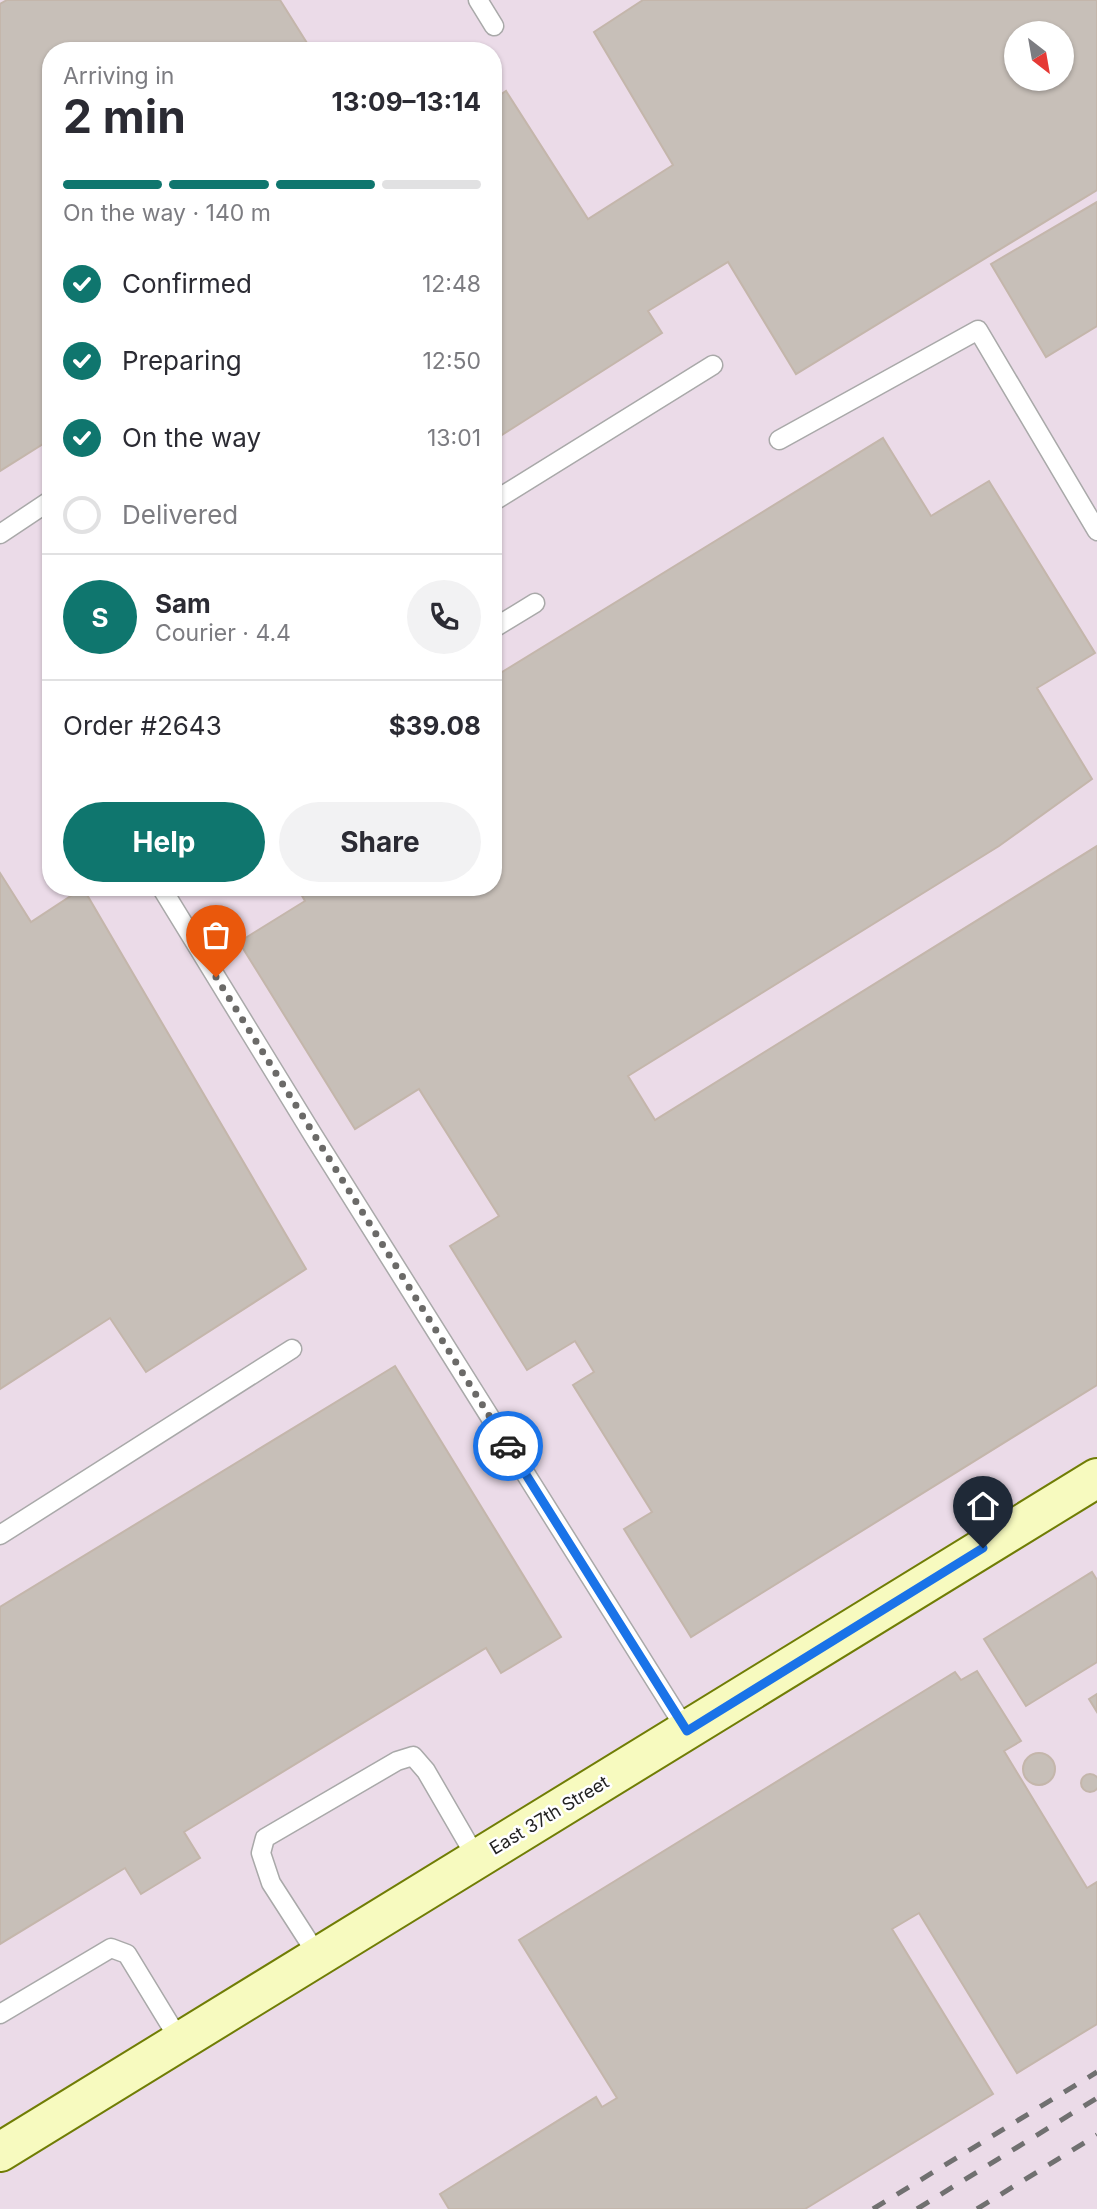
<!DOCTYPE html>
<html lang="en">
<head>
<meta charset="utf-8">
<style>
  body { margin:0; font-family:Inter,sans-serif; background:#f2f2f3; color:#2b2b33; height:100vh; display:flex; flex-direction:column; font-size:26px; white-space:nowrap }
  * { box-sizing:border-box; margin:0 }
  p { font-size:23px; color:#7c7c81 }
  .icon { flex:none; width:38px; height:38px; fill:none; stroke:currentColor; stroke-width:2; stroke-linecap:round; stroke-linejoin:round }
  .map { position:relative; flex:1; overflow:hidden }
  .panel { position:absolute; left:42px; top:42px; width:460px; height:854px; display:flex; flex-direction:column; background:#fff; border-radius:28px; box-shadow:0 2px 5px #0004 }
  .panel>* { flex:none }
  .needle { width:46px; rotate:149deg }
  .buttons { position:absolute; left:1004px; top:21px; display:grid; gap:14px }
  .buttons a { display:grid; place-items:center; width:70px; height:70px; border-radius:50%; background:#fff; box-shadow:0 2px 5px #0004; font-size:35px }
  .pin { position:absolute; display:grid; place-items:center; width:60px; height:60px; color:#fff; margin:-72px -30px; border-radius:50% 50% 50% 0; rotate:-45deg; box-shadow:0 0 7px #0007 }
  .pin .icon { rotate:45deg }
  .courier { position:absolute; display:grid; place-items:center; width:70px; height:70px; margin:-35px; border:5px solid #1a73e8; border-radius:50%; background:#fff; color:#222; box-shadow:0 2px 9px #0007 }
  .head em { font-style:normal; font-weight:700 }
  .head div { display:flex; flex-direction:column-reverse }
  .head { display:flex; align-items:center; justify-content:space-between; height:119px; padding:0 21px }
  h1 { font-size:46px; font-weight:700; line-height:52px }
  .bar { display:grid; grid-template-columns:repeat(4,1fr); gap:10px 7px; align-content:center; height:84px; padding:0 21px }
  .bar i { height:9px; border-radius:5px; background:#e1e1e2 }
  .bar .on { background:#0f766e }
  .bar p { grid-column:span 4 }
  .line { display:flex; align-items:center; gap:18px; padding:0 21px; border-top:2px solid #e1e1e2 }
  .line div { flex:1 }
  .round { display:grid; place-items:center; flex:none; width:74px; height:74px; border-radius:37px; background:#f2f2f3 }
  ol { padding:0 21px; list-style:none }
  li { display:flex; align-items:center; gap:21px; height:77px }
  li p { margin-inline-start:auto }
  li .icon { padding:7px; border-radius:50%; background:#0f766e; color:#fff; stroke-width:4 }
  li:last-child { color:#7c7c81 }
  li i { width:38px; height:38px; border:4px solid #e1e1e2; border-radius:50% }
  .cta { display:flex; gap:14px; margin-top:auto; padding:14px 21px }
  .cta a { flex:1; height:80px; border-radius:42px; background:#0f766e; color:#fff; font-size:28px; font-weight:700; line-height:80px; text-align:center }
  .cta a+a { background:#f2f2f3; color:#2b2b33 }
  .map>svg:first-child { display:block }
</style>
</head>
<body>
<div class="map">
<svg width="1097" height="2209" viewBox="0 0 1097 2209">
  <rect width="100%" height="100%" fill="#f2efe9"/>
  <path fill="#ebdbe8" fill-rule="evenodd" d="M0 0H1097V2209H0ZM1017 33H1062V79H1017ZM51 51H494V887H51Z"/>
  <g fill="#c7bfb8" stroke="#c4b6ab" stroke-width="2" fill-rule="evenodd">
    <path d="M7 0H280L312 51H51V439L0 471V4Z"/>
    <path d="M643 0H1097V190L796 374 728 262 648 311 662 333 494 440V99L506 91 588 219 673 165 594 32ZM1017 33H1062V79H1017Z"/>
    <path d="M1097 202V326L1046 357 991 264Z"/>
    <path d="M883 438 931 516 989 481 1095 653 1037 688 1092 779 999 846 628 1076 655 1120 1097 846V1385L691 1637 624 1529 652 1512 573 1385 594 1372 575 1341 527 1370 450 1246 499 1216 419 1089 355 1129 239 942 305 901 297 887H494V677Z"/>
    <path d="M0 873 31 922 83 888 306 1269 146 1372 110 1318 0 1389Z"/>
    <path d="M395 1366 561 1637 501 1673 486 1648 184 1832 200 1858 141 1894 125 1868 0 1944V1607Z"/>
    <path d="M1092 1572 1097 1580V1662L1026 1706 984 1639Z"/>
    <path d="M977 1671 1021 1741 1004 1751 1087 1888 1097 1882V2024L1017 2073 919 1913 892 1929 993 2094 805 2209H449L440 2194 596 2097 602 2107 617 2098 519 1940 955 1672 961 1680Z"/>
    <path d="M1097 1694V1712L1089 1699Z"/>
    <circle cx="1039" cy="1769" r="16"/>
    <circle cx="1090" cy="1783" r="9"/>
  </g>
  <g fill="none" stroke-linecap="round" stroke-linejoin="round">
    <g stroke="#a9a9a9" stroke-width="21">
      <g id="lane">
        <path d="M478 0 494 26"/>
        <path d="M779 440 978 330 1097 531"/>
        <path d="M494 501 713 365"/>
        <path d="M0 534 51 500"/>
        <path d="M494 628 535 603"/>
        <path d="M161 887 313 1135 687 1731"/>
        <path d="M0 1535 292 1349"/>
        <path d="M318 1956 271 1883 261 1853 265 1838 397 1761 413 1756 426 1771 477 1859"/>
        <path d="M0 2014 111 1948 127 1954 180 2041"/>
      </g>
    </g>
    <g stroke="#707d05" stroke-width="42">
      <path id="secondary" d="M0 2152 1097 1478"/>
    </g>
    <use href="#lane" stroke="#fff" stroke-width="18"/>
    <use href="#secondary" stroke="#f7fabf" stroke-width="38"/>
    <g stroke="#707070" stroke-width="5" stroke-dasharray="14 14" stroke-linecap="butt">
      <path d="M873 2209 1097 2072"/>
      <path d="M917 2209 1097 2098"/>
      <path d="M977 2209 1097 2135"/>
    </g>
  </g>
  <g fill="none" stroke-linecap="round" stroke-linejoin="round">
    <path stroke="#6b6a68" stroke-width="7" stroke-dasharray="0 12.6" d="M216 977 508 1446"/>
    <path stroke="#1a73e8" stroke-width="9" d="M508 1446 687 1731 983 1548"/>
  </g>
  <g text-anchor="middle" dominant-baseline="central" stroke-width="5" stroke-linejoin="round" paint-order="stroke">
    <g font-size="18" fill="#222" stroke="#fff">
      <text transform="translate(549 1815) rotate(-31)">East 37th Street</text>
    </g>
  </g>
</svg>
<div class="buttons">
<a><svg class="needle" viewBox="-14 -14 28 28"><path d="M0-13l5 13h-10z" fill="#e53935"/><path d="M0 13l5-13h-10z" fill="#7c7c81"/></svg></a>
</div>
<div class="pin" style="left:216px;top:977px;background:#ea580c"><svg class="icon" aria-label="bag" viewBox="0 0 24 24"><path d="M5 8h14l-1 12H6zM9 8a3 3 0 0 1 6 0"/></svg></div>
<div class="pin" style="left:983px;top:1548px;background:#1f2937"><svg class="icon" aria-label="home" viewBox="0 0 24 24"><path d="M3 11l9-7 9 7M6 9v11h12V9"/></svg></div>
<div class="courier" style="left:508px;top:1446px"><svg class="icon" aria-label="car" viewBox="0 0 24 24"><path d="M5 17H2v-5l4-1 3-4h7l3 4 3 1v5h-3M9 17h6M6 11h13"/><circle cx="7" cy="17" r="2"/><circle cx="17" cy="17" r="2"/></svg></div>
<section class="panel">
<div class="head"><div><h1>2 min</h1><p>Arriving in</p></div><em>13:09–13:14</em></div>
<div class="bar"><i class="on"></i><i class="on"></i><i class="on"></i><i></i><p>On the way · 140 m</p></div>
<ol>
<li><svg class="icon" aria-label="check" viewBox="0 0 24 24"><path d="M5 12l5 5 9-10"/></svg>Confirmed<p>12:48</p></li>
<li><svg class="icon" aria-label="check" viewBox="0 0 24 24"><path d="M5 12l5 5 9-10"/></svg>Preparing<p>12:50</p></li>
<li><svg class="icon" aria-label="check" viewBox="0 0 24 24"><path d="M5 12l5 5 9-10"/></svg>On the way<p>13:01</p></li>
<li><i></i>Delivered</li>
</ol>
<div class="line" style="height:126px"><b class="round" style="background:#0f766e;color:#fff">S</b><div><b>Sam</b><p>Courier · 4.4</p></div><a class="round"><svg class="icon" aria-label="phone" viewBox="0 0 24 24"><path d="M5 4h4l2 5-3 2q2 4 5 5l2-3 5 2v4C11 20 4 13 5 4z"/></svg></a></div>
<div class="line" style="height:91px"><div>Order #2643</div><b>$39.08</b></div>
<div class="cta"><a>Help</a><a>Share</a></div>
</section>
</div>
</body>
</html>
